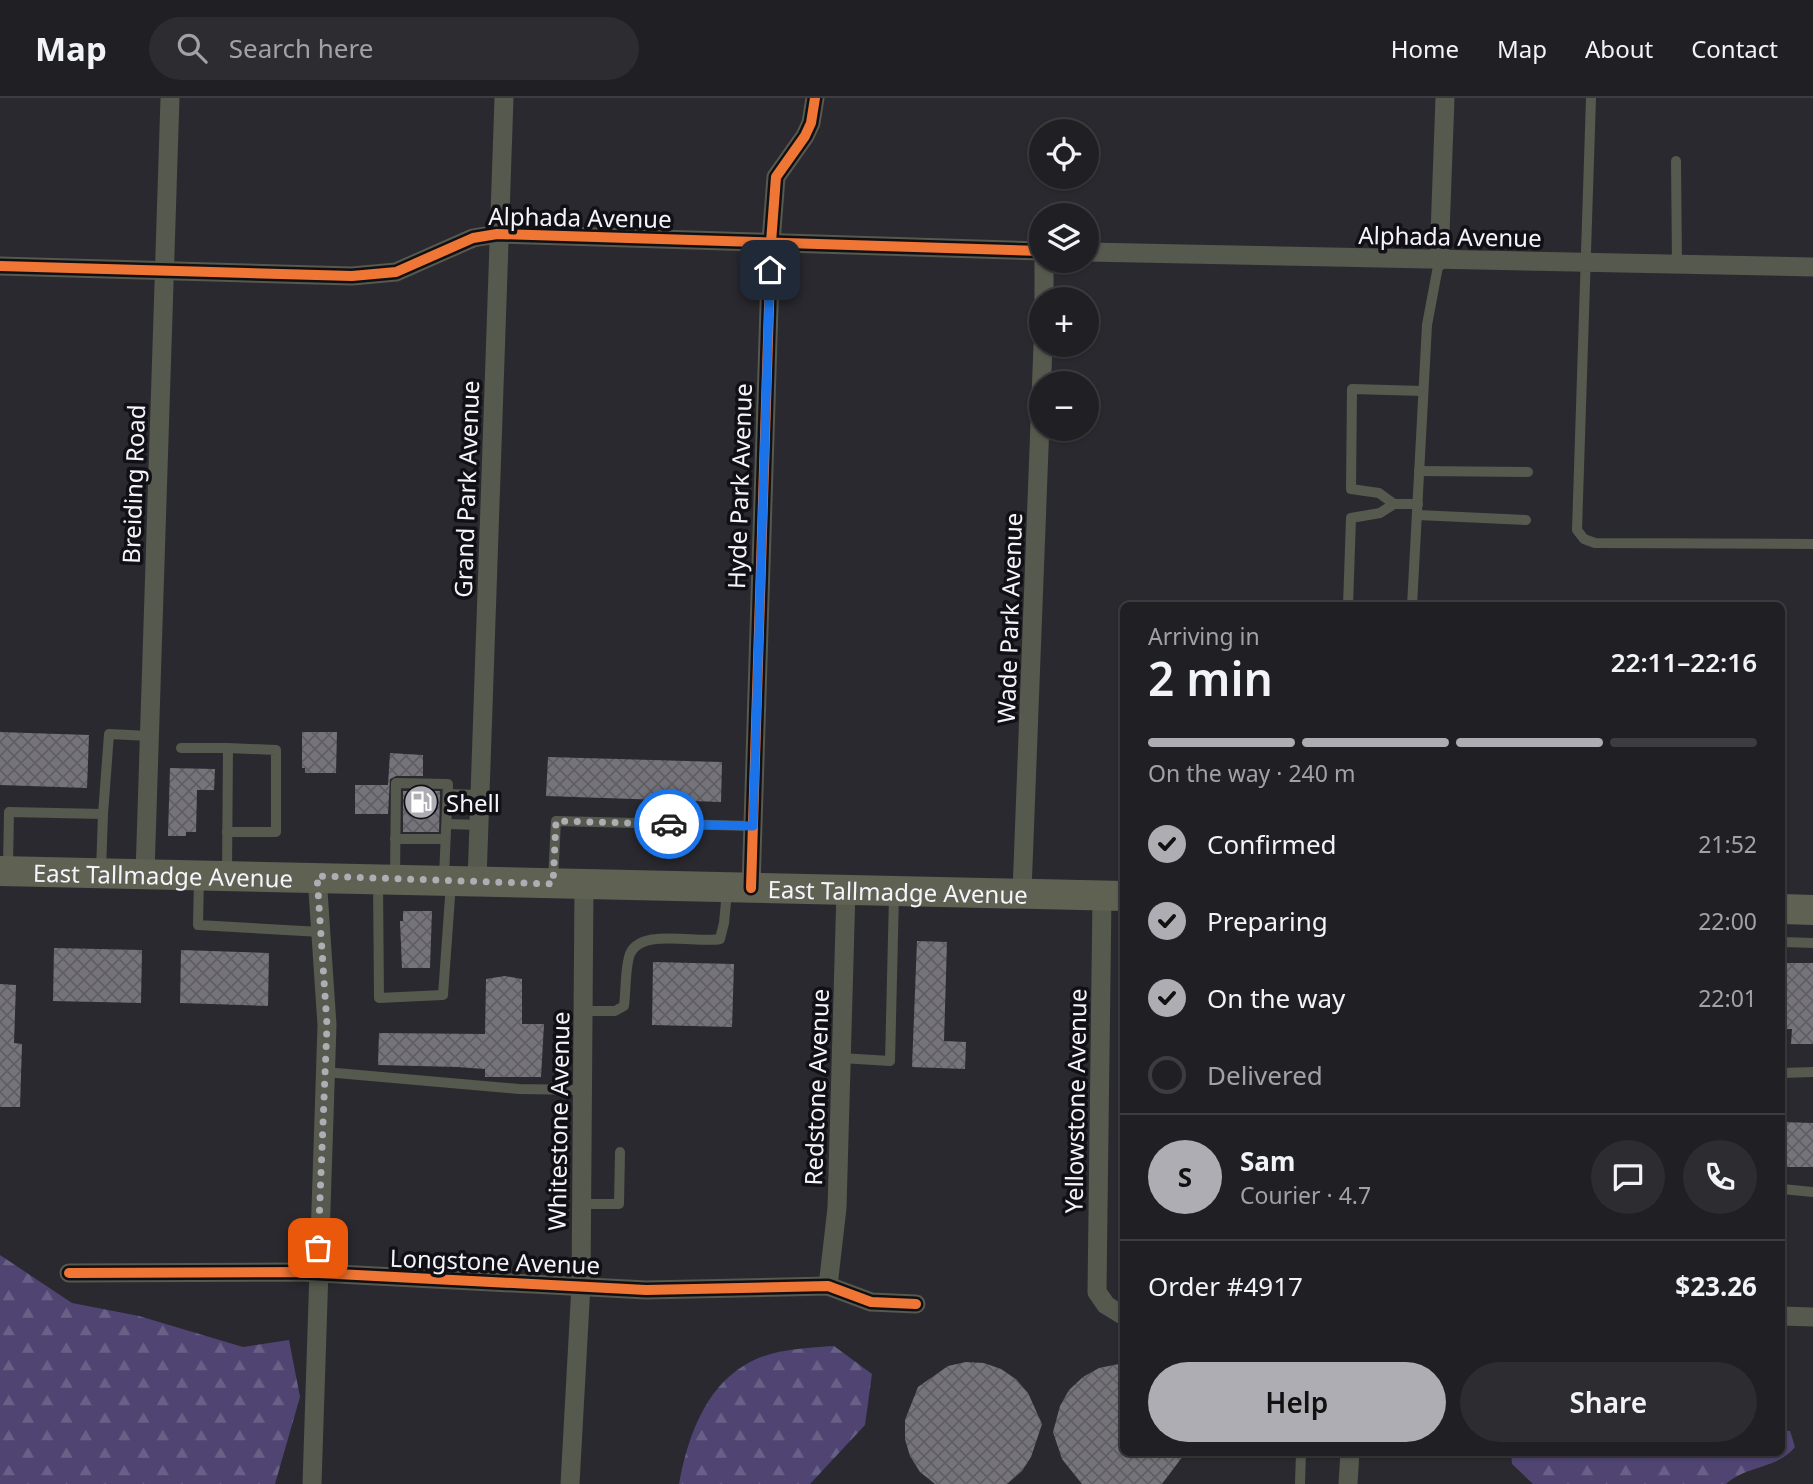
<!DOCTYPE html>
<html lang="en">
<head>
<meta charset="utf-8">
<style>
  body { margin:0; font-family:"Noto Sans",sans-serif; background:#2d2c30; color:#f1f3f6; height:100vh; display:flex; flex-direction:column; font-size:26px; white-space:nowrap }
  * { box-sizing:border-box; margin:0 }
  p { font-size:23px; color:#a2a2a6 }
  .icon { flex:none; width:38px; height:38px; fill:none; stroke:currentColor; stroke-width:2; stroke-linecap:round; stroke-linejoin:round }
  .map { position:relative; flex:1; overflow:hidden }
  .drawer { position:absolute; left:1120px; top:504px; width:665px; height:854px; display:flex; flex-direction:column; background:#201f23; border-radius:10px; box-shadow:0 2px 5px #0004,0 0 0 2px #3d3d41 }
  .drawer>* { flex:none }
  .buttons { position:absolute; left:1029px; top:21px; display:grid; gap:14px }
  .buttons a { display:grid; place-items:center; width:70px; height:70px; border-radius:50%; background:#201f23; box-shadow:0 2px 5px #0004,0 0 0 2px #3d3d41; font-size:35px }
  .pin { position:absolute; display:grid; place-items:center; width:60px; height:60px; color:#fff; margin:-30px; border-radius:14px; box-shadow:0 4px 10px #0006 }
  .courier { position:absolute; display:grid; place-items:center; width:70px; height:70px; margin:-35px; border:5px solid #1a73e8; border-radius:50%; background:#fff; color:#222; box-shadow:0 2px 9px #0007 }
  .headline em { font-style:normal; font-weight:600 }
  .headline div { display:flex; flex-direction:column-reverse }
  .headline { display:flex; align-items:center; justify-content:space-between; height:119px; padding:0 28px }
  h1 { font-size:46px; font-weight:600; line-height:52px }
  .bar { display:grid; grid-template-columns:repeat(4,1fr); gap:10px 7px; align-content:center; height:84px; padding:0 28px }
  .bar i { height:9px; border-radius:5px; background:#3d3d41 }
  .bar .active { background:#aeadb4 }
  .bar p { grid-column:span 4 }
  .line { display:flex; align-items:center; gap:18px; padding:0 28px; border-top:2px solid #3d3d41 }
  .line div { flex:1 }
  .round { display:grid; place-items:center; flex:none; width:74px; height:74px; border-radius:37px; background:#2d2c30 }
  ol { padding:0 28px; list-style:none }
  li { display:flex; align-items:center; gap:21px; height:77px }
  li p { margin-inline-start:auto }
  li .icon { padding:7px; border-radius:50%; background:#aeadb4; color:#111; stroke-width:4 }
  li:last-child { color:#a2a2a6 }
  li i { width:38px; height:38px; border:4px solid #3d3d41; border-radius:50% }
  .cta { display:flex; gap:14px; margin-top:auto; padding:14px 28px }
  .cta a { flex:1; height:80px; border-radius:42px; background:#aeadb4; color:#111; font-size:28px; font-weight:600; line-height:80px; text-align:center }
  .cta a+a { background:#2d2c30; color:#f1f3f6 }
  header { display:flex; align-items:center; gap:42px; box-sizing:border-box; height:98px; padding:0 35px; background:#201f23; border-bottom:2px solid #3d3d41 }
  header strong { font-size:33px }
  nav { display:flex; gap:38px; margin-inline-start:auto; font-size:24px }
  .search { width:490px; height:63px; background:#2d2c30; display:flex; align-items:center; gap:18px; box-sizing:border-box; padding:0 24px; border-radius:38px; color:#a2a2a6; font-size:26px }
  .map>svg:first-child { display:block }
</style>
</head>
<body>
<header>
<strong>Map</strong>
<div class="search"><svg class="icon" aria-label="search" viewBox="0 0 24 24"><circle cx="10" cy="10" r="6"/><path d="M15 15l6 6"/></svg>Search here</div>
<nav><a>Home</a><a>Map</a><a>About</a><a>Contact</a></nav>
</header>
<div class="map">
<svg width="1813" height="1386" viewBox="0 0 1813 1386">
  <defs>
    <pattern id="forest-firs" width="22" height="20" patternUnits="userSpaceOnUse" patternTransform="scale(1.75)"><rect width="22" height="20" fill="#4f4472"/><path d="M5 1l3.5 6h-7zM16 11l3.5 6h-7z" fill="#696087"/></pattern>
    <pattern id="building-cross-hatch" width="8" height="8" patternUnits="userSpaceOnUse" patternTransform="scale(1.75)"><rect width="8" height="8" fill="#75747a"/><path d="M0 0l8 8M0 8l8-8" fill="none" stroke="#605e63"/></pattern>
  </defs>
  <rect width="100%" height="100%" fill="#2a292f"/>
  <g fill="url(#forest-firs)">
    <path d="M0 1157 72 1205 139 1218 243 1249 289 1242 300 1299 275 1386H0Z"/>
    <path d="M834 1248 872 1276 865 1327 810 1386H679C687 1342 704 1291 745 1267 770 1251 805 1250 834 1248Z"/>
    <path d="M1782 1332 1790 1333 1795 1349C1777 1371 1747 1367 1726 1386H1533L1512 1366 1511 1354H1782Z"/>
  </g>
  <g fill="url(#building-cross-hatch)">
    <path d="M0 634 89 637 87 690 0 687Z"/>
    <path d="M302 634H337L336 675H305V670H302Z"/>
    <path d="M390 655 423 657V678H396L390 681 388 716H355V687H388Z"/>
    <path d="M548 659 722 664 721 704 546 698Z"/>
    <path d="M170 670 215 671 214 692H197L196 734H186V738H168Z"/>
    <path d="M403 693H440L439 734H403Z"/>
    <path d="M403 813H432L430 870H402L400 823H403Z"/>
    <path d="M917 843 947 844 944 943 966 944 965 971 912 969Z"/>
    <path d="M54 850 142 852 141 905 53 903Z"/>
    <path d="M181 852 269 855 268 908 180 905Z"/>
    <path d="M653 864 734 866 732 929 652 927Z"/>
    <path d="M1782 865H1813V946H1791L1792 931H1782Z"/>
    <path d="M505 878 522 881V926H544L541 979H485V971L457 969 378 967 379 935 485 936 486 881Z"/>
    <path d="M0 886 16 887 14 945 22 946 20 1009H0Z"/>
    <path d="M1782 1024 1813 1025V1069H1782Z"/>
    <path d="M966 1264 984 1265 1001 1271 1016 1281 1028 1295 1042 1326 1031 1359 1022 1373 1007 1386H935L920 1374 910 1358 905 1341V1322L918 1289 948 1268Z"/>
    <path d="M1124 1265V1354H1186L1162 1386H1082L1062 1361 1053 1334 1060 1308 1069 1292 1083 1279 1099 1270Z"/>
  </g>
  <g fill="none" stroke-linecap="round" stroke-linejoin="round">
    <g stroke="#56594d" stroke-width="10">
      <path d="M1591 0 1577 432 1584 441 1595 445 1813 446"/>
      <path d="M1676 63 1677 167"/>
      <path d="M1419 373 1528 374"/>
      <path d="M1394 406 1379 395 1351 391 1352 291 1423 293"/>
      <path d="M1418 417 1526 422"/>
      <path d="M1348 508 1351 420 1380 415 1394 406H1418"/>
      <path d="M1412 508 1427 227 1439 163"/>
      <path d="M181 650H228L227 776"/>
      <path d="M449 696 480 697"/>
      <path d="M103 716 109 636 149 638"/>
      <path d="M448 726 479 727"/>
      <path d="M227 734H276V652L228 650"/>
      <path d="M395 741H445"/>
      <path d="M8 768 9 714 103 716 101 773"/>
      <path d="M199 779 198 827 321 834"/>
      <path d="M395 780 396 685 448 686 444 779"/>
      <path d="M553 782 556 723 753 728"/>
      <path d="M378 784 379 900 443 897 451 785"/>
      <path d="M1782 844 1813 845"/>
      <path d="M583 913H615L624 908C626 892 625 874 629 859 637 828 697 846 720 841L724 825 727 793"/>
      <path d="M841 960 890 963 894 797"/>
      <path d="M325 974 519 991 582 992"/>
      <path d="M1782 975 1813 974"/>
      <path d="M1782 1091 1813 1094"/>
      <path d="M582 1106H619L620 1054"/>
      <path d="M1300 1386 1301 1354"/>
    </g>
    <g stroke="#56594d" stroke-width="19">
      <path d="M1087 154 1813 169"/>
      <path d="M1044 163V201"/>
      <path d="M1439 163 1445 0"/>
      <path d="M0 168 352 178 396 174 473 140 497 136 1041 153"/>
      <path d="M145 775 170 0"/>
      <path d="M477 783 504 0"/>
      <path d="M751 790 771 144 776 79 805 38 811 25 815 0"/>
      <path d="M1022 794 1043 247"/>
      <path d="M1102 797 1097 1194 1106 1207 1124 1218"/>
      <path d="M69 1175 299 1174 646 1192 828 1188 871 1204 916 1206"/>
      <path d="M828 1188 837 1110 846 792"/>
      <path d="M1782 1218 1813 1219"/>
      <path d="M312 1386 327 927 317 778"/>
      <path d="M570 1386 581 1187 584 787"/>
      <path d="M1348 1386 1350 1354"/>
    </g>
    <g stroke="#5f6153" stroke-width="30">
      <path id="s1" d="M0 773 1124 798"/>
      <path d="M1782 811 1813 812"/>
    </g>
    <g stroke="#111015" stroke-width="15">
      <g id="cycleway">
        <path d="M0 168 352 178 396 174 473 140 497 136 1041 153"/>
        <path d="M751 790 771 144 776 79 805 38 811 25 815 0"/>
        <path d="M69 1175 299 1174 646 1192 828 1188 871 1204 916 1206"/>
      </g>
    </g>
    <use href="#cycleway" stroke="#f07635" stroke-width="10"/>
  </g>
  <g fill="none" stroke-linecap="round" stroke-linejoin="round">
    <path stroke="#aeadb4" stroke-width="7" stroke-dasharray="0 12.6" d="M318 1150 327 927 317 778 553 786 556 723 669 726"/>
    <path stroke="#1a73e8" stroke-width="9" d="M669 726 753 728 770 172"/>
  </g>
  <defs>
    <g id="fuel-disc" transform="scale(1.75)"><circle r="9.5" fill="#aeadb4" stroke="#111015"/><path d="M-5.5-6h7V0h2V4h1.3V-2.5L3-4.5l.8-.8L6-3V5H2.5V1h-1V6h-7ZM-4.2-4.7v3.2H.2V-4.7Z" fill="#fff"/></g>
  </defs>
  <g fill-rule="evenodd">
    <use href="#fuel-disc" x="421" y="704"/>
  </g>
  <g text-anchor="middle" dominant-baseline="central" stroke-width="7" stroke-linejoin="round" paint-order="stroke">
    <g font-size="24" fill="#f5f4fc" stroke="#111015">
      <text transform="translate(580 119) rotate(1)">Alphada Avenue</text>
      <text transform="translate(1450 138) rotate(1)">Alphada Avenue</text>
      <text transform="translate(133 386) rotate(-88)">Breiding Road</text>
      <text transform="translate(739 388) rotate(-88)">Hyde Park Avenue</text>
      <text transform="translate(466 391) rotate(-88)">Grand Park Avenue</text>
      <text transform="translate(1009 520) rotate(-88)">Wade Park Avenue</text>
      <text stroke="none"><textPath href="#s1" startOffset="163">East Tallmadge Avenue</textPath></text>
      <text stroke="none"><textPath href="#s1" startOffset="898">East Tallmadge Avenue</textPath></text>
      <text transform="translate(816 989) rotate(-88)">Redstone Avenue</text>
      <text transform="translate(1075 1003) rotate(-89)">Yellowstone Avenue</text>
      <text transform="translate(558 1023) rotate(-89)">Whitestone Avenue</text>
      <text transform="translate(495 1163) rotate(2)">Longstone Avenue</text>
    </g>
    <g font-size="24" fill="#f5f4fc" stroke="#111015" text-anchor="start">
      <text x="446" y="704">Shell</text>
    </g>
  </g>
</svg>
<div class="buttons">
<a><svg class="icon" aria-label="locate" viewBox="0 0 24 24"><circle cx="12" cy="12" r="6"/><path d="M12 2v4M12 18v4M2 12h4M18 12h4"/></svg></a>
<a><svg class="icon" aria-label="layers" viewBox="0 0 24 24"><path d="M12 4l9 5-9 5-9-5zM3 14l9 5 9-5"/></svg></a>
<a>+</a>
<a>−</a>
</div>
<div class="pin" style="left:318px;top:1150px;background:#ea580c"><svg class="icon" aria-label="bag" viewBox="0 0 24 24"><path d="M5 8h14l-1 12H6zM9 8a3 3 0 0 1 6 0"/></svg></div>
<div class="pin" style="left:770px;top:172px;background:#1f2937"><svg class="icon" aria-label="home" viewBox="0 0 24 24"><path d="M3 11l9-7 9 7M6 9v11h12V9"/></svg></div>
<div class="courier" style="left:669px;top:726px"><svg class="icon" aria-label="car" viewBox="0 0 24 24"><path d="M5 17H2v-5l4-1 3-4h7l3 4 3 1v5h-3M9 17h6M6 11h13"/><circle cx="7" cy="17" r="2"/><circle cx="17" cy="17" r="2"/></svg></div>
<section class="drawer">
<div class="headline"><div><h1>2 min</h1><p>Arriving in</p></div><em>22:11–22:16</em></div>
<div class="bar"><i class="active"></i><i class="active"></i><i class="active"></i><i></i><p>On the way · 240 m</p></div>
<ol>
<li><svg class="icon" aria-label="check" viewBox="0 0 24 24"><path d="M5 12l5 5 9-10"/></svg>Confirmed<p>21:52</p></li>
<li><svg class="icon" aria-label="check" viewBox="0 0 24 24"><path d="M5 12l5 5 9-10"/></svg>Preparing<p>22:00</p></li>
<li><svg class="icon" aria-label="check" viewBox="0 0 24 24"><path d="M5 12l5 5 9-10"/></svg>On the way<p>22:01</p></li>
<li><i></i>Delivered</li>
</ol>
<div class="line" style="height:126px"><b class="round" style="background:#aeadb4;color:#111">S</b><div><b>Sam</b><p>Courier · 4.7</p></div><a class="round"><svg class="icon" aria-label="chat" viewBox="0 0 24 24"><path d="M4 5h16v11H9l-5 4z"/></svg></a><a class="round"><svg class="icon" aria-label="phone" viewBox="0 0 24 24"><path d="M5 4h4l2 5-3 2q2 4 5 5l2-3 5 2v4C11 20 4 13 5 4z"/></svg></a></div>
<div class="line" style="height:91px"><div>Order #4917</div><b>$23.26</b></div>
<div class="cta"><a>Help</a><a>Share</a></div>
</section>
</div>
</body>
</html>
